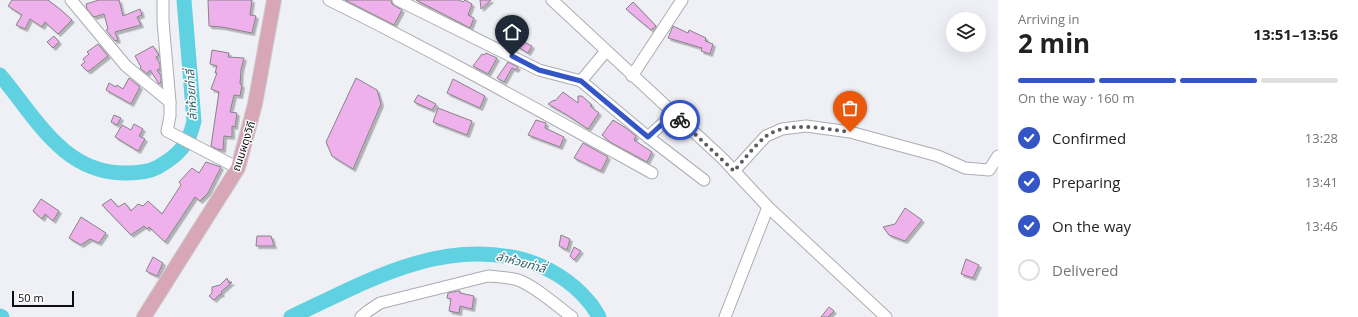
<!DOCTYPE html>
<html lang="en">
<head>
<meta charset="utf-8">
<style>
  body { margin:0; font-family:"Open Sans","Noto Sans Thai",sans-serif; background:#f6f6f6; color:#222; height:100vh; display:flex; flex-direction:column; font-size:15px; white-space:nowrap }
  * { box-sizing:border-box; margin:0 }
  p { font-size:13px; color:#767676 }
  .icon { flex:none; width:22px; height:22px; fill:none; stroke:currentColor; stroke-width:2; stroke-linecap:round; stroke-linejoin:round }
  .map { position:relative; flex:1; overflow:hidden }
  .drawer { display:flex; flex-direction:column; background:#fff; width:360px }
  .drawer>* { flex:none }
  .fabs { position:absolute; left:946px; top:12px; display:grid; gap:8px }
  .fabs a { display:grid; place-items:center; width:40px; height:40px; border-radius:50%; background:#fff; box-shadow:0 4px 16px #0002; font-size:20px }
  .scale { position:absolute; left:12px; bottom:10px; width:62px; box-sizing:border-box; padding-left:4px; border:2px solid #0e0e10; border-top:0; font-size:11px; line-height:14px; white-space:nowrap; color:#0e0e10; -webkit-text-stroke:3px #fdfdfe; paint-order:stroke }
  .pin { position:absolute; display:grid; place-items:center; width:34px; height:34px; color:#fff; margin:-41px -17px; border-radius:50% 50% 50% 0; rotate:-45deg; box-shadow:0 0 4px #0007 }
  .pin .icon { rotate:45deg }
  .courier { position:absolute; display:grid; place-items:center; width:40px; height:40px; margin:-20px; border:3px solid #3355c6; border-radius:50%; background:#fff; color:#222; box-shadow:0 1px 5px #0007 }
  .headline em { font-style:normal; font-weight:700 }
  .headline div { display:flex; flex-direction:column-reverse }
  .headline { display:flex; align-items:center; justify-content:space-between; height:68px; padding:0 20px }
  h1 { font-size:26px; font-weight:700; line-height:30px }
  .bar { display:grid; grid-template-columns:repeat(4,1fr); gap:6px 4px; align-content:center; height:48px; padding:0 20px }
  .bar i { height:5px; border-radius:3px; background:#e0e0e0 }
  .bar .on { background:#3355c6 }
  .bar p { grid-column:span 4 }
  ol { padding:0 20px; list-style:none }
  li { display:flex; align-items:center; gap:12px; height:44px }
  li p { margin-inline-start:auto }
  li .icon { padding:4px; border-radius:50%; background:#3355c6; color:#fff; stroke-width:4 }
  li:last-child { color:#767676 }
  li i { width:22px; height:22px; border:2px solid #e0e0e0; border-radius:50% }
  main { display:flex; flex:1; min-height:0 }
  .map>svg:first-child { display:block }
</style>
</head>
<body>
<main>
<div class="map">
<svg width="998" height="317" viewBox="0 0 998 317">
  <defs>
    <filter id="shadow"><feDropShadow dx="2.5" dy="2.5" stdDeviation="0" flood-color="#0004"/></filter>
  </defs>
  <rect width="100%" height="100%" fill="#eff0f5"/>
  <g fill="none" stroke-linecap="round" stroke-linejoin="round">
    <g stroke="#5fd1e0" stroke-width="15">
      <path d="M0 75C35 116 63 174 126 173 137 173 149 172 158 167 179 155 189 144 194 121L184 0"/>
      <path d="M0 316 2 317"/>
      <path d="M291 317C364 283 437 239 521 259 547 266 572 281 589 302 593 306 596 312 599 317"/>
    </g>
  </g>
  <g fill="#efb1ec" stroke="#868386" filter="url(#shadow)">
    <path d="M12 0H48L61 10 72 20 58 34 45 22 42 27 30 19 25 29 16 25 22 15 8 6Z"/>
    <path d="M99 0H119L123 16 140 9 142 15 137 17 141 25 115 32 118 40 115 41 106 30 108 29 104 14 94 17 87 9 86 4Z"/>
    <path d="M208 0H252L250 15 256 16 252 33 222 27 209 26Z"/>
    <path d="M345 0H391L392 4 402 10 394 25Z"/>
    <path d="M416 0H459L463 2 465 0 472 4 468 15 474 18 470 28Z"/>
    <path d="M480 0H491L481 9Z"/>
    <path d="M633 2 656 26 651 30 626 9Z"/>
    <path d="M509 17 517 21 505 45 497 38 506 25 505 24Z"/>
    <path d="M673 26 688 33 689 30 706 38 705 41 713 44 710 54 701 51 702 48 668 38Z"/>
    <path d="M54 36 59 42 53 48 47 42Z"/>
    <path d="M522 41 532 46 528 53 518 47Z"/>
    <path d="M98 44 108 56 89 71H87L81 65 85 62 83 59 89 54 87 52Z"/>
    <path d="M153 46 159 55 156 57 160 64V69L157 70 161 76V82L159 84 150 70 147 74 140 68 141 67 135 56Z"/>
    <path d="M212 50 229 53 228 57 244 58 241 70 240 84 242 85 240 96 234 95 230 112 237 113 235 127 232 126V137L224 136 223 150 217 149 211 146 219 92 211 89 217 73H215L217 66 210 64Z"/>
    <path d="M486 53 497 58 488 74 473 66 482 54 484 55Z"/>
    <path d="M508 62 518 67 516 70 512 68 504 82 497 78Z"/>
    <path d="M129 78 140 87 131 104 106 90 109 83 116 87 117 85 123 89Z"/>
    <path d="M356 78 377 90 381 104 353 169 332 156 326 142Z"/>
    <path d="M453 79 485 96 480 108 447 93Z"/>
    <path d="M563 92 578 103V96H582L592 105 590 106 599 113 588 129 567 115 548 104 554 100 555 101Z"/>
    <path d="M418 95 436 104 432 110 414 102Z"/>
    <path d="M438 108 472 121 467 135 433 122Z"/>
    <path d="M114 115 121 118 117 125 111 122Z"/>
    <path d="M536 120 546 123 545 128 564 137 560 147 528 135Z"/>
    <path d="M613 120 626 128 636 136 634 140 652 152 647 162 610 142 602 135Z"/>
    <path d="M134 124 143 129 139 136 145 139 138 151 115 137 122 125 131 130Z"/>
    <path d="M583 143 608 157 601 171 574 158Z"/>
    <path d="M206 162 221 167 208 193 200 201 195 197 165 242 149 227 147 229 144 226 131 235 102 205 111 199 118 207 125 203 131 211 138 204 143 206 148 201 162 214 181 185 179 182 192 168 199 173Z"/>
    <path d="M41 199 59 211 53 221 45 214 42 219 33 211Z"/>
    <path d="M905 208 922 220 905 241 889 235 883 227 895 224Z"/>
    <path d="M81 217 106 233 99 243 90 239 81 245 69 238Z"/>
    <path d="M561 235 570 239 567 250 559 246Z"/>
    <path d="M257 236H271L274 246H256Z"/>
    <path d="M574 247 581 251 574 260 570 256Z"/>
    <path d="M153 257 163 263 157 276 146 271Z"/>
    <path d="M966 259 979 265 973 278 961 274Z"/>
    <path d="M227 278 229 283 232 282 221 292 222 294 219 295 214 300 209 296 212 293V287L220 285Z"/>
    <path d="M458 291H460V293L474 296 472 309 460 306 459 313 449 311 451 299 447 298 448 293Z"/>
    <path d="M829 307 834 311 828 317H821Z"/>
  </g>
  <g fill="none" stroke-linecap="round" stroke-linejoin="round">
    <g stroke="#acadb2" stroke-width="13">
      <g id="minor">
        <path d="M71 0 126 66 170 102V116L167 131 238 168"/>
        <path d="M163 0V21L170 102"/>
        <path d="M329 0C439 54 545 114 652 173"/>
        <path d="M398 0 539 70 581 81 648 137"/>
        <path d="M552 0 723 159 768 207 886 317"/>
        <path d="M632 76 682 0"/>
        <path d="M581 81 606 51"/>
        <path d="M673 114 648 137 704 180"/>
        <path d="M734 171 766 136 782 129 806 126 850 132 938 156 965 168 989 170 998 156"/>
        <path d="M361 317 368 311 380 303 488 276C498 277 508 277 518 280 535 286 557 306 572 317"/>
        <path d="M725 317 768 207"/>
      </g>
    </g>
    <g stroke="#cfcfcf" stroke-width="16">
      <path id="major" d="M144 317 238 168 255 104 274 0"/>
    </g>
    <use href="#minor" stroke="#fff" stroke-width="11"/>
    <use href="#major" stroke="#d7a6b7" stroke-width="14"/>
  </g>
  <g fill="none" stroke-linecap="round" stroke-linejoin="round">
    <path stroke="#5d5d60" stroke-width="4" stroke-dasharray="0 7.2" d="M680 120 734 171C743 161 755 145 765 137 787 120 825 129 850 132"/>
    <path stroke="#3355c6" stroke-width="5" d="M512 56 539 70 581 81 648 137 673 114 680 120"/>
  </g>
  <g text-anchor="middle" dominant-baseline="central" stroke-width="3" stroke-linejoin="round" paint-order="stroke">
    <g font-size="11" fill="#0e0e10" stroke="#fdfdfe">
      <text transform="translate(243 146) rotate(-72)">ถนนผดุงวิถี</text>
    </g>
    <g font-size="12" font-style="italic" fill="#2f6066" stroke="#fdfdfe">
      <text transform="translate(191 95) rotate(-93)">ลำห้วยท่าลี่</text>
      <text transform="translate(521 262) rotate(15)">ลำห้วยท่าลี่</text>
    </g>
  </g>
</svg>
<div class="fabs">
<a><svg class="icon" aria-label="layers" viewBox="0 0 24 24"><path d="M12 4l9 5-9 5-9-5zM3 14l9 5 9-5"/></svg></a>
</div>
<div class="scale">50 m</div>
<div class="pin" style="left:850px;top:132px;background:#ea580c"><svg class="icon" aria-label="bag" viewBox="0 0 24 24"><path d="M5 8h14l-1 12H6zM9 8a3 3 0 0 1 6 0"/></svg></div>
<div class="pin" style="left:512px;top:56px;background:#1f2937"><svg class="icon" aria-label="home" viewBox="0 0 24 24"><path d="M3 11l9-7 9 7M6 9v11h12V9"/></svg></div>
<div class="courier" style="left:680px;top:120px"><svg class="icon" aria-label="bike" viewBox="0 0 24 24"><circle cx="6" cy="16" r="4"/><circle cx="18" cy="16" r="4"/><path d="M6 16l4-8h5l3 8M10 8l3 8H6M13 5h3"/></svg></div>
</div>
<section class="drawer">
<div class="headline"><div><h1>2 min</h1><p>Arriving in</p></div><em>13:51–13:56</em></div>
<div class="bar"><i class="on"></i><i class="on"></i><i class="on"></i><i></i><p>On the way · 160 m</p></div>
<ol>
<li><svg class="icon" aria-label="check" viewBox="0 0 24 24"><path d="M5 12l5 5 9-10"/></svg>Confirmed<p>13:28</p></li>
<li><svg class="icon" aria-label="check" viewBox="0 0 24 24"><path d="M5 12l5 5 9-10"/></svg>Preparing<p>13:41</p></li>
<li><svg class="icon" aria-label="check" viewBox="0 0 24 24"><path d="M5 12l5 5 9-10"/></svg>On the way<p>13:46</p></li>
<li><i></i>Delivered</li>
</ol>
</section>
</main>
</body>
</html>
